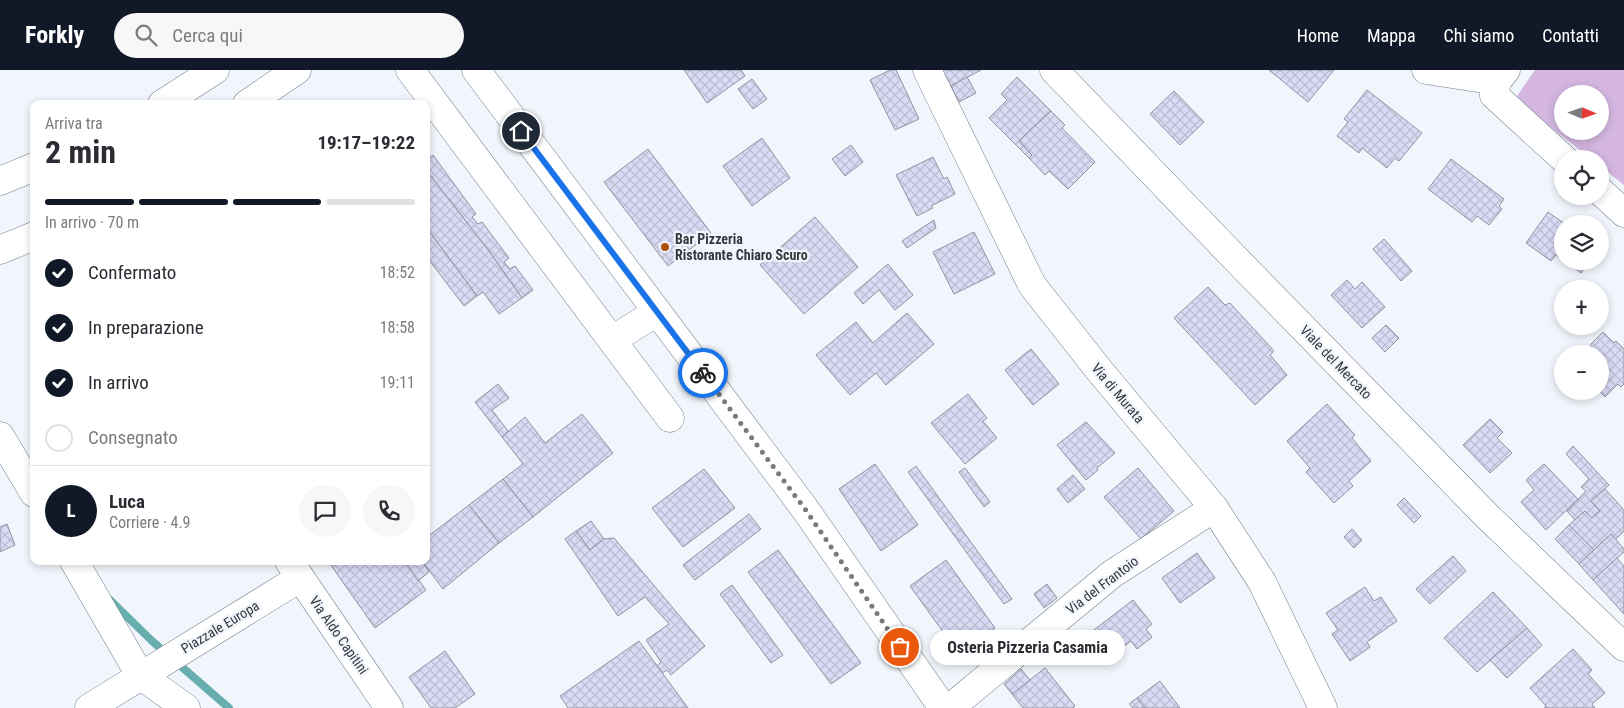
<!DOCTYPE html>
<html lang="it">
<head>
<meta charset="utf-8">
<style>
  body { margin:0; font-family:"Roboto Condensed",sans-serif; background:#f7f7f7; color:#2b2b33; height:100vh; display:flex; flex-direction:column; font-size:19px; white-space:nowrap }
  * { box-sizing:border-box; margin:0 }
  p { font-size:16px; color:#7c7c81 }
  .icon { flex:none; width:28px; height:28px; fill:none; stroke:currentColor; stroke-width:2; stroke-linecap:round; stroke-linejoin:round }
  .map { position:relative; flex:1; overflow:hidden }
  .details { position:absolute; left:30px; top:30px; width:400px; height:465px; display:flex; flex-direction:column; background:#fff; border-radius:10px; box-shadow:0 2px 8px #0003 }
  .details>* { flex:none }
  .needle { width:32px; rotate:92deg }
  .fabs { position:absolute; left:1554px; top:15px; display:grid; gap:10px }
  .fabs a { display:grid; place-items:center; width:55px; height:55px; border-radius:50%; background:#fff; box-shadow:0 2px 8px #0003; font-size:25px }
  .pin { position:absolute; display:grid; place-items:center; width:42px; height:42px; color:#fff; margin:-21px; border:2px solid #fff; border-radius:50%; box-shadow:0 1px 5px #0007 }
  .courier { position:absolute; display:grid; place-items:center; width:50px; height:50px; margin:-25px; border:4px solid #1a73e8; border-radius:50%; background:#fff; color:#222; box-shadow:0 1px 6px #0007 }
  .bubble { position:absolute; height:35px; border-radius:18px; background:#fff; box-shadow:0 2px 8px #0003; font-size:16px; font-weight:700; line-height:35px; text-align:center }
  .overview em { font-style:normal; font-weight:700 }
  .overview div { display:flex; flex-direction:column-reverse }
  .overview { display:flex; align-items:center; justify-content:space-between; height:85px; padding:0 15px }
  h1 { font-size:32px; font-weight:700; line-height:38px }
  .bar { display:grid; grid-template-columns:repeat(4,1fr); gap:8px 5px; align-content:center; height:60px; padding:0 15px }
  .bar i { height:6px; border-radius:4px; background:#e1e1e2 }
  .bar .current { background:#111827 }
  .bar p { grid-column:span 4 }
  .line { display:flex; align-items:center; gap:12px; padding:0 15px; border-top:1px solid #e1e1e2 }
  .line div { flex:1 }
  .round { display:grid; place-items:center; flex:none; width:52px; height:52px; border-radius:26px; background:#f7f7f7 }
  ol { padding:0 15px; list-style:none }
  li { display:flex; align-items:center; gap:15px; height:55px }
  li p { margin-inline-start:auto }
  li .icon { padding:5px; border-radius:50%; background:#111827; color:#fff; stroke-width:4 }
  li:last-child { color:#7c7c81 }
  li i { width:28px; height:28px; border:2px solid #e1e1e2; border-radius:50% }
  header { display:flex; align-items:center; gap:30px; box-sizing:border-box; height:70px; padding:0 25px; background:#111827; color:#fff }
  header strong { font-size:24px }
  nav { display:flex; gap:28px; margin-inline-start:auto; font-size:18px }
  .search { width:350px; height:45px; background:#f7f7f7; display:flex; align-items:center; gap:12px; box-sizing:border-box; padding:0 18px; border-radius:28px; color:#7c7c81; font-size:19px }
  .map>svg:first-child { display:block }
</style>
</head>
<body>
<header>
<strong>Forkly</strong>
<div class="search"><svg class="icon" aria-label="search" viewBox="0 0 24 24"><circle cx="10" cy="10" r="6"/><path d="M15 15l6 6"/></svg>Cerca qui</div>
<nav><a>Home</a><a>Mappa</a><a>Chi siamo</a><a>Contatti</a></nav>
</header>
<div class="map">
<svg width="1624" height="638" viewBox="0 0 1624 638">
  <defs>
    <pattern id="building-cross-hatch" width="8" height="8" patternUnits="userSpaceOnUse" patternTransform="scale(1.25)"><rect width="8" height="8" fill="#dadaf5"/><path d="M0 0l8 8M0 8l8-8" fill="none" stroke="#bcbcd3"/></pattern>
  </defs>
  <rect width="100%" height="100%" fill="#f1f6fc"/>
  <path fill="#d4b6e0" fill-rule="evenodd" d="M1535 0H1624V115L1600 96V89H1591L1515 29ZM1562 24H1600V61H1562Z"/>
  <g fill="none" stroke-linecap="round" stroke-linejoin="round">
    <path stroke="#68aeaf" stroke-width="8" d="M109 529 152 571 229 638"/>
  </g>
  <g fill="url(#building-cross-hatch)" stroke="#9292a3">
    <path d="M684 0H741L745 6 707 33Z"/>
    <path d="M890 0H896L919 49 895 60 870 10Z"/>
    <path d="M942 0H981L951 16Z"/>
    <path d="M1269 0H1334L1308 32Z"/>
    <path d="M967 7 976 23 959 32 951 16Z"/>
    <path d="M1017 7 1051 41 1019 71 1032 85 1029 88 989 48 1007 30 1001 24Z"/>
    <path d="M752 9 767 29 753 39 738 19Z"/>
    <path d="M1367 20 1422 63 1399 91 1395 88 1387 98 1362 78 1359 83 1337 66 1348 52 1344 49Z"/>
    <path d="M1174 21 1204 52 1180 75 1150 44Z"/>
    <path d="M1051 41 1065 55 1062 58 1095 92 1068 119 1049 101 1045 105 1029 88 1032 85 1019 71Z"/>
    <path d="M762 68 790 108 752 136 723 96Z"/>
    <path d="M851 75 863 92 845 106 832 89Z"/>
    <path d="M648 79 711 163 668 196 604 112Z"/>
    <path d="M433 85 476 144 472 147 478 154 482 152 509 188 504 192 510 199 515 196 533 220 522 228 489 181 426 100V86L428 89Z"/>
    <path d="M933 87 944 109 947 107 955 124 931 136 933 138 917 146 896 105Z"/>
    <path d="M1451 89 1504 129 1499 136 1502 139 1489 155 1477 146 1472 152 1428 119Z"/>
    <path d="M426 100 489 181 522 228 499 244 483 222 477 226 426 157Z"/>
    <path d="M1548 142 1565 154H1562V190L1556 185 1551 191 1526 173Z"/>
    <path d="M815 147 858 197 804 244 760 195Z"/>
    <path d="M934 150 936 158 907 178 902 171Z"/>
    <path d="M426 157 477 226 464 236 426 186Z"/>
    <path d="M974 162 995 204 954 224 933 182Z"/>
    <path d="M1384 169 1412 201 1401 211 1373 179Z"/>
    <path d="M1565 191H1590L1581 203Z"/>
    <path d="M888 194 913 225 895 240 879 220 863 234 854 223Z"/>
    <path d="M1347 210 1355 219 1362 212 1385 237 1362 258 1331 225Z"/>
    <path d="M1208 217 1225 235 1230 233 1274 281 1270 285 1287 305 1255 335 1174 248Z"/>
    <path d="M907 243 934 274 886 315 876 303 850 325 816 285 856 252 873 273Z"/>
    <path d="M1386 255 1399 268 1385 282 1372 268Z"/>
    <path d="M1603 262 1614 273 1616 271 1624 279V314L1621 317 1618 314 1605 327 1599 321 1600 284H1586L1592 277 1590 275Z"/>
    <path d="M1031 279 1059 314 1033 335 1005 300Z"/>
    <path d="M498 314 509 328 492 340 508 361 502 367 475 332Z"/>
    <path d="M968 324 987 348 983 351 997 368 965 394 931 353Z"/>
    <path d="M1327 334 1355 365 1352 368 1371 391 1349 411 1353 416 1334 433 1306 402 1310 398 1287 371Z"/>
    <path d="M582 344 613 383 533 447 503 409 523 394 502 367 525 347 545 373Z"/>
    <path d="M1490 349 1503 362 1497 368 1512 383 1490 403 1463 375Z"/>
    <path d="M1086 352 1115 383 1097 398 1098 400 1086 410 1057 375Z"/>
    <path d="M1573 376 1609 415 1591 431 1600 441 1592 448 1585 441 1575 450 1567 441 1586 421 1581 417 1589 409 1566 384Z"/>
    <path d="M875 394 918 455 881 481 839 419Z"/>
    <path d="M1544 394 1578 429 1546 460 1521 432 1534 420 1526 410Z"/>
    <path d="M916 396 1012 529 1004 534 908 402Z"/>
    <path d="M965 398 990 432 984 437 959 402Z"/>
    <path d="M1138 398 1174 441 1141 469 1104 427Z"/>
    <path d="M704 399 735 438 683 477 652 438Z"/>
    <path d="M1073 405 1085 419 1068 433 1057 419Z"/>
    <path d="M503 409 533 447 499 473 469 435Z"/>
    <path d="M1605 419 1624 440V461L1615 470 1611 464 1594 480 1569 455 1585 441 1592 448 1600 441 1591 431Z"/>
    <path d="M1404 428 1421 446 1414 453 1397 435Z"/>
    <path d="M469 435 499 473 443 519 422 491H426V468Z"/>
    <path d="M749 444 761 459 695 510 683 495Z"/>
    <path d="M591 451 604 469 590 480 576 461Z"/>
    <path d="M7 454 15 475 0 482V457Z"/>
    <path d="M1569 455 1594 480 1579 494 1555 469Z"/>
    <path d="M1352 459 1362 470 1354 478 1344 467Z"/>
    <path d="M576 461 590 480 604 469 614 468 705 576 671 605 667 600 662 603 657 596 661 592 646 570 669 554 645 527 618 546 565 469Z"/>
    <path d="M1611 464 1624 479V482L1593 510 1579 494Z"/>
    <path d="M778 480 861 593 831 614 748 502Z"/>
    <path d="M1197 483 1215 508 1180 533 1162 508Z"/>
    <path d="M1453 486 1466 501 1430 534 1416 519Z"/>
    <path d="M1617 488 1624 496V544L1593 510Z"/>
    <path d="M946 490 995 558 959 584 910 516Z"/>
    <path d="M328 491H405L426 520 375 558Z"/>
    <path d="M405 491H422L429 502 418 511Z"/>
    <path d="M1047 514 1057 528 1044 538 1034 524Z"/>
    <path d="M732 515 783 585 771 593 720 524Z"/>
    <path d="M1365 517 1374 531 1381 527 1397 551 1367 572 1370 577 1350 591 1332 564 1338 560 1326 543Z"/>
    <path d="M1493 522 1527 558 1477 602 1444 568Z"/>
    <path d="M1133 530 1152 554 1146 559 1152 567 1137 579 1131 571 1109 588 1090 563Z"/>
    <path d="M1527 558 1542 575 1507 608 1490 590Z"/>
    <path d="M639 571 688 638H568L560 626Z"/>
    <path d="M1573 579 1592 600 1588 604 1605 623 1592 634 1595 638H1544L1546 636 1530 618Z"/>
    <path d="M445 581 475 624 455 638H431L409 607Z"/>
    <path d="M1045 598 1075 636 1073 638H1023L1012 624Z"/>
    <path d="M1021 599 1030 610 1012 624 1004 614Z"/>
    <path d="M1160 611 1180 638H1145L1137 628Z"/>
    <path d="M1137 628 1145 638H1133L1129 634Z"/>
  </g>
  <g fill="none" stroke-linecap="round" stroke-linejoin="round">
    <g stroke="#747f8d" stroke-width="29">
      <g id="minor">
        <path d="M410 0 670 348"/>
        <path d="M476 0 805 439 943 638"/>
        <path d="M927 0 1032 215 1099 300 1214 438 1262 512 1323 638"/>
        <path d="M1426 0 1497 11"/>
        <path d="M1506 0 1497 11 1494 25 1564 89"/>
        <path d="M247 34 297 0"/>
        <path d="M1600 121 1624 143"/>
        <path d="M0 180 34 166"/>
        <path d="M612 270 657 242"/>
        <path d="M0 366 34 423"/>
        <path d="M74 491 140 605 186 638"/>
        <path d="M289 491 389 638"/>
        <path d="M89 638 300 508"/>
        <path d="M950 638 1112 504 1214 438"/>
      </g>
    </g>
    <g stroke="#747f8d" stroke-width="29">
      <g id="major">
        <path d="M1054 0 1231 184 1487 446 1624 577"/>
        <path d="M162 34 215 0"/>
        <path d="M0 111 34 97"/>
      </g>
    </g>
    <use href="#minor" stroke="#fff" stroke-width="28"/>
    <use href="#major" stroke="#fff" stroke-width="28"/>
  </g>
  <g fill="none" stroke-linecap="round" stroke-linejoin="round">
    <path stroke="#767b81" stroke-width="5" stroke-dasharray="0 9" d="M703 303 805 439 900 577"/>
    <path stroke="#1a73e8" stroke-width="6" d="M521 61 703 303"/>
  </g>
  <circle fill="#af4f09" stroke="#f1f6fc" stroke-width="2" cx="665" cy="177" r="5"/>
  <g text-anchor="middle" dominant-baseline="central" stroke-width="4.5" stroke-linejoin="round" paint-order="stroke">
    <g font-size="14" font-weight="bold" fill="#34393f" stroke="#f1f6fc" text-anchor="start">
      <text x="675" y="169">Bar Pizzeria<tspan x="675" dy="16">Ristorante Chiaro Scuro</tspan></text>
    </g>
    <g font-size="14" fill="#34393f" stroke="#f1f6fc">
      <text transform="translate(1336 292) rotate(46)">Viale del Mercato</text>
      <text transform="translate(1118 323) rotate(50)">Via di Murata</text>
      <text transform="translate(1102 515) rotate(-37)">Via del Frantoio</text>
      <text transform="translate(220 557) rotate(-31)">Piazzale Europa</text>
      <text transform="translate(339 565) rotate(55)">Via Aldo Capitini</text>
    </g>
  </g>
</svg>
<div class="fabs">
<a><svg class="needle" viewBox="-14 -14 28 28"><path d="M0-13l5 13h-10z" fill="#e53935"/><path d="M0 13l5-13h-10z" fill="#7c7c81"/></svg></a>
<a><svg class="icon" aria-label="locate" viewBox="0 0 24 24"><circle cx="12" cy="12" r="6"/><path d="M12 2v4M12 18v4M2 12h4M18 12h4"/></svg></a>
<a><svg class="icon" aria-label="layers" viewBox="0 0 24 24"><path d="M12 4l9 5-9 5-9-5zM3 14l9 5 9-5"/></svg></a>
<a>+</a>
<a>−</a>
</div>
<div class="pin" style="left:900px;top:577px;background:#ea580c"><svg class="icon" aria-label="bag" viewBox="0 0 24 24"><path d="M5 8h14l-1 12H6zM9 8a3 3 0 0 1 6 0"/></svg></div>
<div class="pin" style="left:521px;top:61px;background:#1f2937"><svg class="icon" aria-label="home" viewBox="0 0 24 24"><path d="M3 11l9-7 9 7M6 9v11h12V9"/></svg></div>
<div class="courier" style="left:703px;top:303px"><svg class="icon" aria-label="bike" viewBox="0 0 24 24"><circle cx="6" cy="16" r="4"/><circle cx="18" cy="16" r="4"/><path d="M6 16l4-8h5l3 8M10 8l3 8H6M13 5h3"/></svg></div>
<div class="bubble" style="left:930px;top:560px;width:195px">Osteria Pizzeria Casamia</div>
<section class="details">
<div class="overview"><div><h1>2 min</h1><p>Arriva tra</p></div><em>19:17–19:22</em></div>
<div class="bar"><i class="current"></i><i class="current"></i><i class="current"></i><i></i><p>In arrivo · 70 m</p></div>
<ol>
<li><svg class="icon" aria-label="check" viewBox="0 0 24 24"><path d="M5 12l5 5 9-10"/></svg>Confermato<p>18:52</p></li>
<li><svg class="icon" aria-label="check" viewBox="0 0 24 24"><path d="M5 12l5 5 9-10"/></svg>In preparazione<p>18:58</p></li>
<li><svg class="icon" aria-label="check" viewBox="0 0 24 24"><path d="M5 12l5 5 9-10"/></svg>In arrivo<p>19:11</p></li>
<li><i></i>Consegnato</li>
</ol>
<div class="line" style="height:90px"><b class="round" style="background:#111827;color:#fff">L</b><div><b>Luca</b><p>Corriere · 4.9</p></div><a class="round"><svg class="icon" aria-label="chat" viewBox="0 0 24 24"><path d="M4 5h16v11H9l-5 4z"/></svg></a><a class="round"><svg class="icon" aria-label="phone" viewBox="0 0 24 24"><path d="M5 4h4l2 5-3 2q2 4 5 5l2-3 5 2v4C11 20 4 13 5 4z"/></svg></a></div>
</section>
</div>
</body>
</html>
